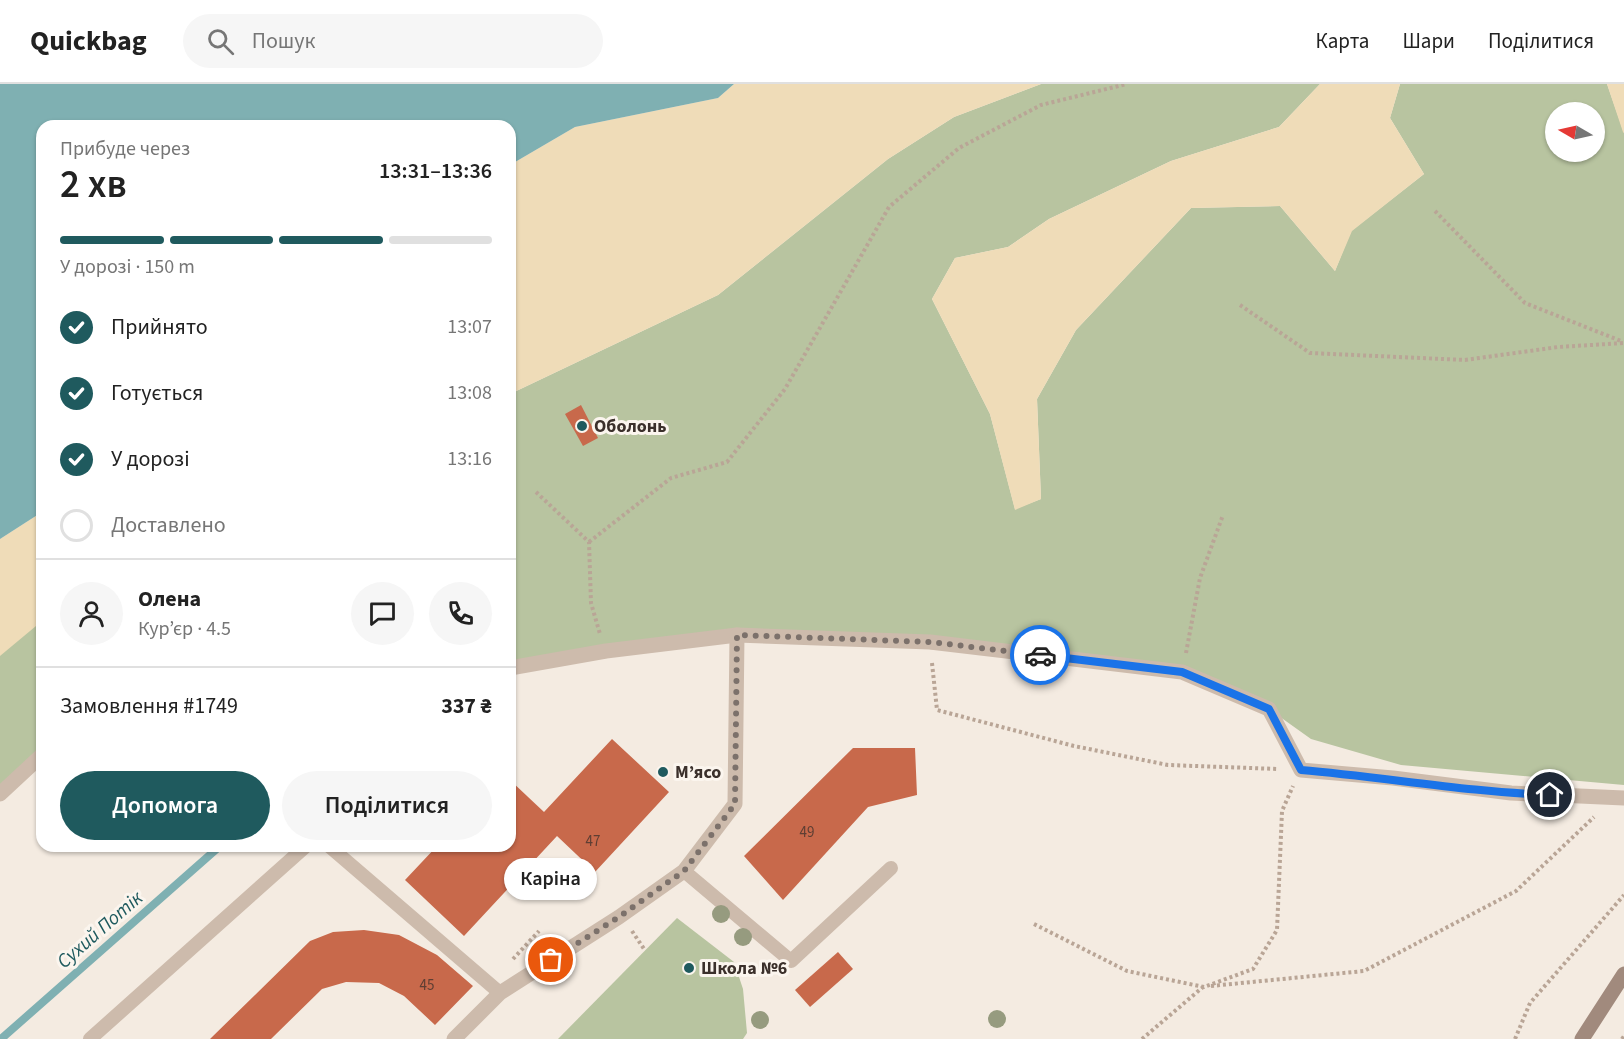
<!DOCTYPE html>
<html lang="uk">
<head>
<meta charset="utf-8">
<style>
  body { margin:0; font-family:"Source Sans 3",sans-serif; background:#f6f6f6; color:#222; height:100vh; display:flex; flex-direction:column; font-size:22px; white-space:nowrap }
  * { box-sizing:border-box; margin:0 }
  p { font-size:20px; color:#767676 }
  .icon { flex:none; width:33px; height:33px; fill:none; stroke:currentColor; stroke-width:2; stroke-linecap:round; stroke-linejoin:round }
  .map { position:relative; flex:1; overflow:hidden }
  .details { position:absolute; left:36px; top:36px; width:480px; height:732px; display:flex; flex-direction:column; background:#fff; border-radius:18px; box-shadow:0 2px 4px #0004 }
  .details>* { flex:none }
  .needle { width:39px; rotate:279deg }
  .tools { position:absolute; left:1545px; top:18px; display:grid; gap:12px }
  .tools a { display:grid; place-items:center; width:60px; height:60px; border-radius:50%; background:#fff; box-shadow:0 2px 4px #0004; font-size:30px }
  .pin { position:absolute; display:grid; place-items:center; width:51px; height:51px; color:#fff; margin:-26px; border:3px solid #fff; border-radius:50%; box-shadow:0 2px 6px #0007 }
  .courier { position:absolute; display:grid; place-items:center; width:60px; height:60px; margin:-30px; border:4px solid #1a73e8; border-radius:50%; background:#fff; color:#222; box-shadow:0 2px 8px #0007 }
  .bubble { position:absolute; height:42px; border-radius:21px; background:#fff; box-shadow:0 2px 4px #0004; font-size:20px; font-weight:600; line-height:42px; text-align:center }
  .head em { font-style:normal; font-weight:600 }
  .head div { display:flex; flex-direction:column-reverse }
  .head { display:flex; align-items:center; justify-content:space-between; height:102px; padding:0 24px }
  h1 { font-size:39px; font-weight:600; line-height:45px }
  .bar { display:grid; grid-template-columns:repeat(4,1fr); gap:9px 6px; align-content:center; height:72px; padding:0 24px }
  .bar i { height:8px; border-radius:4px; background:#e0e0e0 }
  .bar .on { background:#1f5a5e }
  .bar p { grid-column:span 4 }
  .line { display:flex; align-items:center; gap:15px; padding:0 24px; border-top:2px solid #e0e0e0 }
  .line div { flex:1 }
  .round { display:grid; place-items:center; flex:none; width:63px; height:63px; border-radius:32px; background:#f6f6f6 }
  ol { padding:0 24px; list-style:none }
  li { display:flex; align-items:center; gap:18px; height:66px }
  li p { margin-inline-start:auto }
  li .icon { padding:6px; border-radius:50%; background:#1f5a5e; color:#fff; stroke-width:4 }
  li:last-child { color:#767676 }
  li i { width:33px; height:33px; border:3px solid #e0e0e0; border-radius:50% }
  .cta { display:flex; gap:12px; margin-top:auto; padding:12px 24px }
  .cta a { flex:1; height:69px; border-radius:36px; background:#1f5a5e; color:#fff; font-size:24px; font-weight:600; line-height:69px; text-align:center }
  .cta a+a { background:#f6f6f6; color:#222 }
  header { display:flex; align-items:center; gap:36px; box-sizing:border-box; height:84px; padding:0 30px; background:#fff; border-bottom:2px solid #e0e0e0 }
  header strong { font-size:28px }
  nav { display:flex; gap:33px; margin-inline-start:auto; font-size:21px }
  .search { width:420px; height:54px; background:#f6f6f6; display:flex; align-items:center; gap:15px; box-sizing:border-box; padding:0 21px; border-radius:33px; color:#767676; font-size:22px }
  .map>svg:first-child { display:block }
</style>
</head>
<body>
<header>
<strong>Quickbag</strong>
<div class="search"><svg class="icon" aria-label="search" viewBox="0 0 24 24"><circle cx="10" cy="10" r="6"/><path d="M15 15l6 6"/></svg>Пошук</div>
<nav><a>Карта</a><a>Шари</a><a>Поділитися</a></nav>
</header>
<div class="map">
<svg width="1624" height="955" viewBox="0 0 1624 955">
  <rect width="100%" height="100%" fill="#f4ebe1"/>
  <g fill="#b8c4a0" fill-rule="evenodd">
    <path d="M1041 0H1320L1279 43 1171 77 1049 135 1008 163 955 174 932 215 990 330 1015 425 1041 415 1037 315 1076 246 1191 124 1280 122 1335 187 1351 147 1424 90 1390 34 1400 0H1607L1624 49V701L1401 681 1311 655 1269 625 1182 588 1078 576 737 551 510 584V310L718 211 888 75 954 33ZM1556 28H1594V68H1556Z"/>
    <path d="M42 451V671L0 710V455Z"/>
    <path d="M677 834 734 878 743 905 747 949 743 955H558Z"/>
  </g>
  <g fill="#efdcb8">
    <path d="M734 0H1041L954 33 888 75 718 211 510 310V81L575 43 718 14Z"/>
    <path d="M1320 0H1400L1390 34 1424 90 1352 147 1335 187 1280 122 1191 124 1076 246 1037 315 1041 415 1015 426 990 330 932 215 955 174 1008 163 1049 135 1171 77 1279 43Z"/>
    <path d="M1607 0H1624V49L1623 48Z"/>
    <path d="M42 428V537L0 572V455Z"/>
  </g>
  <path fill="#7fb0b2" d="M0 0H734L718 14 575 43 510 81V42H42V428L0 455Z"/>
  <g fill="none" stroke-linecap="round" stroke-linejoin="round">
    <path stroke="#7fb0b2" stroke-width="8" d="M1 955 220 762"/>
  </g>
  <g fill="#c8694b">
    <path d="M581 321 598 354 583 362 565 330Z"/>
    <path d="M612 655 669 708 595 788 557 752 464 852 405 796 437 762H510V696L544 728Z"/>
    <path d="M853 664H915L917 711 868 723 783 816 744 772Z"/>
    <path d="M364 846 399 851 437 871 473 902 435 941 404 912 379 899 346 898 322 905 271 955H210L310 857 333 848Z"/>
    <path d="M838 868 853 885 810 923 795 906Z"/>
  </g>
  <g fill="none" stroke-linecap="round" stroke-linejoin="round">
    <g stroke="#b9a596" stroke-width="4" stroke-dasharray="3 3" stroke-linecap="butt">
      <path d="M1435 127 1525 219 1621 257"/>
      <path d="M1240 221 1310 269 1465 276 1558 263 1624 259"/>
      <path d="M536 408 589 458 591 519 600 550"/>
      <path d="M589 458 671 394 727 378 785 305 889 123 959 64 1041 21 1127 0"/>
      <path d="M1186 569 1200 494 1223 431"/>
      <path d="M932 579 937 626 1074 662 1168 681 1278 685"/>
      <path d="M1034 840 1127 887 1204 903 1253 885 1277 846 1282 727 1293 702"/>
      <path d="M632 847 644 865"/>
      <path d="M513 875 539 847"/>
      <path d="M1211 902 1364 887 1516 807 1594 733"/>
      <path d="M1142 955 1203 903"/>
      <path d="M1515 955 1530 919 1624 811"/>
      <path d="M1622 955 1624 952"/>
    </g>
    <g stroke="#cdbbac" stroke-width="14">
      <path d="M329 762 500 909"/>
      <path d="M684 787 791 877 891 784"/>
      <path d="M90 955 306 762"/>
    </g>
    <g stroke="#cdbbac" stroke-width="15">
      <path d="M510 584 606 567 737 551 930 558 1182 588 1269 625 1301 686 1393 694 1511 709 1624 714"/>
      <path d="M0 710 42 671"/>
      <path d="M454 955 500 909 619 833 684 787 735 720 737 551"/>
    </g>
    <path stroke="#a18a7d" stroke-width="15" d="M1582 955 1624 890"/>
  </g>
  <g fill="#969b7f">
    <circle cx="721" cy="830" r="9"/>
    <circle cx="743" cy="853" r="9"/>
    <circle cx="997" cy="935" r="9"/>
    <circle cx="760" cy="936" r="9"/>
  </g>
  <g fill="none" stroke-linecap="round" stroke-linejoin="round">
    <path stroke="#7c716b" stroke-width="6" stroke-dasharray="0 10.8" d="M551 876 619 833 684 787 735 720 737 551 930 558 1040 571"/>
    <path stroke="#1a73e8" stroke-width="8" d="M1040 571 1182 588 1269 625 1301 686C1384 693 1467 708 1550 711"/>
  </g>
  <g fill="#1f5a5e" stroke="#fbf5ee" stroke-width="2">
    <circle cx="582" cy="342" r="6"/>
    <circle cx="663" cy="688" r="6"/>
    <circle cx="689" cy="884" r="6"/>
  </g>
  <g text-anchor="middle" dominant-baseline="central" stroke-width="6" stroke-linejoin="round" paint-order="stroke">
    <g font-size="15" fill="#5e3e33">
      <text x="807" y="748">49</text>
      <text x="593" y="757">47</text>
      <text x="427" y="901">45</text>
    </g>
    <g font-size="18" font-weight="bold" fill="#3b302b" stroke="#fbf5ee" text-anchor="start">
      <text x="594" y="342">Оболонь</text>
      <text x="675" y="688">М’ясо</text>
      <text x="701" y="884">Школа №6</text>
    </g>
    <g font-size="20" font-style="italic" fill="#1f5a5e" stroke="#fbf5ee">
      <text transform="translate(100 846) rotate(-41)">Сухий Потік</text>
    </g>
  </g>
</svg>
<div class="tools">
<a><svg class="needle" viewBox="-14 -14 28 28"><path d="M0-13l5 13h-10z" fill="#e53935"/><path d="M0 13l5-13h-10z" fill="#767676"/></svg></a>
</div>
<div class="pin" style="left:551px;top:876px;background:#ea580c"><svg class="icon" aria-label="bag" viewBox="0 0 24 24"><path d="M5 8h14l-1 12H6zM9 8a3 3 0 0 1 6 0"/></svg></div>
<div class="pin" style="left:1550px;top:711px;background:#1f2937"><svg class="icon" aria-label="home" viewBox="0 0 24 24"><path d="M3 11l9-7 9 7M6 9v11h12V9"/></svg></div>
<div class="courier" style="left:1040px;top:571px"><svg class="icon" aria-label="car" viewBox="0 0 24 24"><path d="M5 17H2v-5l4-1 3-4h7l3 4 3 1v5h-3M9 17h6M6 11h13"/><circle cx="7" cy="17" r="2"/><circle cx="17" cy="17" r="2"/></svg></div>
<div class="bubble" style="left:504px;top:774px;width:93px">Каріна</div>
<section class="details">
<div class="head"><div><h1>2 хв</h1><p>Прибуде через</p></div><em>13:31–13:36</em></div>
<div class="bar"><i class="on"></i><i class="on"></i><i class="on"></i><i></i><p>У дорозі · 150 m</p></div>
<ol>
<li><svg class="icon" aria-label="check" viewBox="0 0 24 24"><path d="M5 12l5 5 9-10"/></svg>Прийнято<p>13:07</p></li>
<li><svg class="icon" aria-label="check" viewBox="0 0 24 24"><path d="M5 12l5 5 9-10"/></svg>Готується<p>13:08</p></li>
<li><svg class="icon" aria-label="check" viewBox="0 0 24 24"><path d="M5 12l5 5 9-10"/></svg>У дорозі<p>13:16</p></li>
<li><i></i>Доставлено</li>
</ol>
<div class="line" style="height:108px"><a class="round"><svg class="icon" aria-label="person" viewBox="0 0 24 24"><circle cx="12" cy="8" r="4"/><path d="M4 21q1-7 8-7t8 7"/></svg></a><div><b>Олена</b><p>Кур’єр · 4.5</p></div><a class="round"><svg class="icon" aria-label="chat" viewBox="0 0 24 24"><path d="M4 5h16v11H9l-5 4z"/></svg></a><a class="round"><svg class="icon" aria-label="phone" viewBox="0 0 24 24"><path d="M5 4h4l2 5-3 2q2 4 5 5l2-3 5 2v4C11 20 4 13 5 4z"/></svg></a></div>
<div class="line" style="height:78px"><div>Замовлення #1749</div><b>337 ₴</b></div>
<div class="cta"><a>Допомога</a><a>Поділитися</a></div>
</section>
</div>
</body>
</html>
